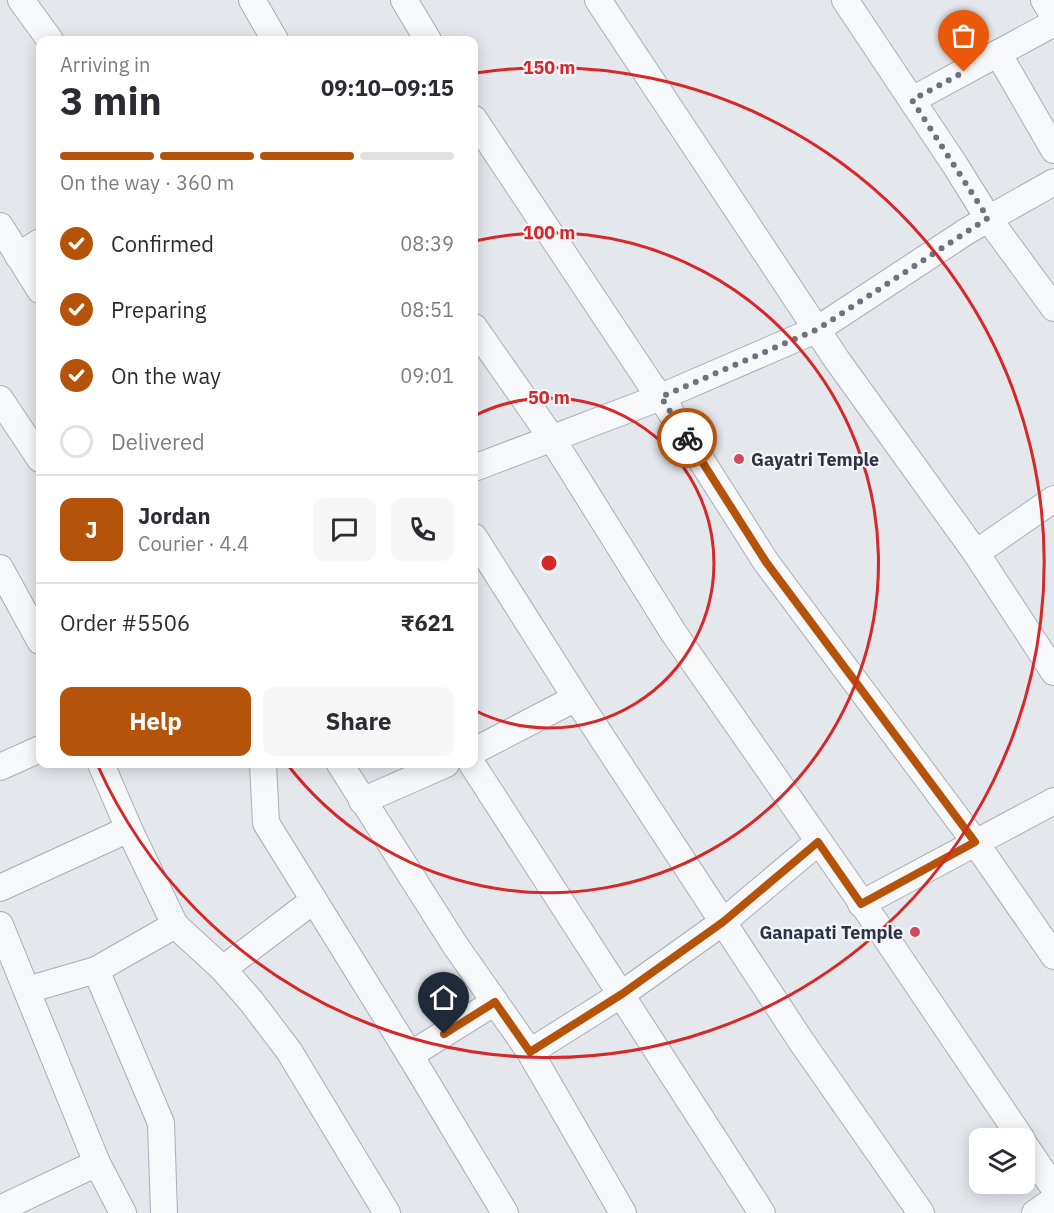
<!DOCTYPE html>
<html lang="en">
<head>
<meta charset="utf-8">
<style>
  body { margin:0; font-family:"IBM Plex Sans",sans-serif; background:#f7f7f7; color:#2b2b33; height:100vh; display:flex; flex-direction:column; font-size:22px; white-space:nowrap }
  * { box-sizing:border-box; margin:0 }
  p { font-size:20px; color:#7c7c81 }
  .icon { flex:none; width:33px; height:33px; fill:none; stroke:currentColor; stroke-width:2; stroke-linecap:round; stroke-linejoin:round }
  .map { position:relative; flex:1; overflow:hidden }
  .panel { position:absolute; left:36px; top:36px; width:442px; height:732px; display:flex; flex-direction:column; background:#fff; border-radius:12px; box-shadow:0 3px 15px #0003 }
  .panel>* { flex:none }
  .tools { position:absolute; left:969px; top:1128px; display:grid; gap:12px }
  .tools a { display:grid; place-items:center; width:66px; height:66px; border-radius:12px; background:#fff; box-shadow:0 3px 15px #0003; font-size:30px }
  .pin { position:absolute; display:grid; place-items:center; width:51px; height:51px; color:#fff; margin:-62px -26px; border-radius:50% 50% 50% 0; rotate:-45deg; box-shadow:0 0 6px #0007 }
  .pin .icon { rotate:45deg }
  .courier { position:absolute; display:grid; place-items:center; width:60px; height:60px; margin:-30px; border:4px solid #b45309; border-radius:50%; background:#fff; color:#222; box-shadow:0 2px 8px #0007 }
  .headline em { font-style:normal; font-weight:700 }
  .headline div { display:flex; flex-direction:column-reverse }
  .headline { display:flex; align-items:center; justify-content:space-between; height:102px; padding:0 24px }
  h1 { font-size:39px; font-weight:700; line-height:45px }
  .bar { display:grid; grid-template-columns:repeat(4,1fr); gap:9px 6px; align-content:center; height:72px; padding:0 24px }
  .bar i { height:8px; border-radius:4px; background:#e1e1e2 }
  .bar .active { background:#b45309 }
  .bar p { grid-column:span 4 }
  .line { display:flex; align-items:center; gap:15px; padding:0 24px; border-top:2px solid #e1e1e2 }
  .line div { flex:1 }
  .round { display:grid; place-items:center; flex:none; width:63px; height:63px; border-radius:12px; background:#f7f7f7 }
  ol { padding:0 24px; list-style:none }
  li { display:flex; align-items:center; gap:18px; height:66px }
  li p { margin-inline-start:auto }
  li .icon { padding:6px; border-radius:50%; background:#b45309; color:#fff; stroke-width:4 }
  li:last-child { color:#7c7c81 }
  li i { width:33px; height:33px; border:3px solid #e1e1e2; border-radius:50% }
  .button { display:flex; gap:12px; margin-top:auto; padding:12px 24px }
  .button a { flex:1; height:69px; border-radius:12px; background:#b45309; color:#fff; font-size:24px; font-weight:700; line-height:69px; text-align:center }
  .button a+a { background:#f7f7f7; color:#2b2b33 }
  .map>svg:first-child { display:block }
</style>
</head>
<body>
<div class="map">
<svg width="1054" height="1213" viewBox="0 0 1054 1213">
  <rect width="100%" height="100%" fill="#e4e7ec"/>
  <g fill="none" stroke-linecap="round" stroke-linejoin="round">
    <g stroke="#a9aeb7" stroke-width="28">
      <g id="minor">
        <path d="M21 0 50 40"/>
        <path d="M252 0 275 40"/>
        <path d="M404 0 428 40"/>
        <path d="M598 0 837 360 976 553 1054 672"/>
        <path d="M845 0 955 165 988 218 1054 308"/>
        <path d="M1044 0 1054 16"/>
        <path d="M998 53 1054 150"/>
        <path d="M912 100 1054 23"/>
        <path d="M474 119 651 385 661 397 766 562 975 842 1054 956"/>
        <path d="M0 226 40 290"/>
        <path d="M18 256 40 242"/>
        <path d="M474 327 551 437 673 632 880 929 1021 1138"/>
        <path d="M0 399 40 459"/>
        <path d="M474 468 661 397 818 329 967 231 1054 182"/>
        <path d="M474 537 576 698 801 1041 921 1213"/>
        <path d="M976 553 1054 499"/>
        <path d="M0 568 40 641"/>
        <path d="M474 751 576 698"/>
        <path d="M101 764 129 829 175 925 223 969 251 1001 289 1051 387 1213"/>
        <path d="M263 764 266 823 410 1055 505 1213"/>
        <path d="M340 764 455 945 530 1052 623 1213"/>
        <path d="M472 764 762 1213"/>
        <path d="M0 767 40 749"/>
        <path d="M362 801 446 764"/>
        <path d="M0 888 129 829"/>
        <path d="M861 904 1054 801"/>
        <path d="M0 925 97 1163 123 1213"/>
        <path d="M223 969 314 900"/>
        <path d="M96 970 161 1123 164 1213"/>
        <path d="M27 990 96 970 175 925"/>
        <path d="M530 1052 622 994 723 922 818 842"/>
        <path d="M410 1055 495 1002"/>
        <path d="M1024 1144 1054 1188"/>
        <path d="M0 1209 97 1163"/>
        <path d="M1035 1213 1054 1200"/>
      </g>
    </g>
    <use href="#minor" stroke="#f7f8fa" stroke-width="26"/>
  </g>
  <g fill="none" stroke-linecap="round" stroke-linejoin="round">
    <path stroke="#6c737f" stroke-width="6" stroke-dasharray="0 10.8" d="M687 438 661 397 818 329 988 218 912 100 964 72"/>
    <path stroke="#b45309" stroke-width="8" d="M444 1034 495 1002 530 1052 622 994 723 922 818 842 861 904 975 842 766 562 687 438"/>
  </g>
  <g fill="none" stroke="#d62828" stroke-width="3">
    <path d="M474 416A165 165 0 1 1 474 710"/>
    <path d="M475 241A330 330 0 1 1 287 764"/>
    <path d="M476 73A495 495 0 1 1 97 764"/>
  </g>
  <g fill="#d1495b" stroke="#f4f6f9" stroke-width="2">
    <circle cx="739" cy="459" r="6"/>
    <circle cx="915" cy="932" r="6"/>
  </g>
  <g text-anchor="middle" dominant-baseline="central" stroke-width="4.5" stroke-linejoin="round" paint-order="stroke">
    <g font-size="18" font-weight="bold" fill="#2b3445" stroke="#f4f6f9" text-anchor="start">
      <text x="751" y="459">Gayatri Temple</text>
      <text x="903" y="932" text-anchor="end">Ganapati Temple</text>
    </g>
  </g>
  <circle cx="549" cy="563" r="9" fill="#d62828" stroke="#f4f6f9" stroke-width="3"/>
  <g font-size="18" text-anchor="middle" font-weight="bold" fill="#d62828" stroke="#f4f6f9" stroke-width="4.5" stroke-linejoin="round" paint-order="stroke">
    <text x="549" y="74">150 m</text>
    <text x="549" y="239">100 m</text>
    <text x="549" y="404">50 m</text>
  </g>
</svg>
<div class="tools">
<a><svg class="icon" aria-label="layers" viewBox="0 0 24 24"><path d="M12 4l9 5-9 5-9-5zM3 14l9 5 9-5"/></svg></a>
</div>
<div class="pin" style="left:964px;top:72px;background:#ea580c"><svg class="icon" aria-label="bag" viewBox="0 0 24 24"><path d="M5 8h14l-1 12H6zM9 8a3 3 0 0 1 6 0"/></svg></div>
<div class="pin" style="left:444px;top:1034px;background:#1f2937"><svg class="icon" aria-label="home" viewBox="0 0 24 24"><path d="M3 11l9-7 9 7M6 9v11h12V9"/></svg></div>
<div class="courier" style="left:687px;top:438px"><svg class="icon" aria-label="bike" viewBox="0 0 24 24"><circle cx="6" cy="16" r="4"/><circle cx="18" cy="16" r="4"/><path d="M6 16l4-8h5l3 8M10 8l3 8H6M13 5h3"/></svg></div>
<section class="panel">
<div class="headline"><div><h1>3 min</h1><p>Arriving in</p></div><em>09:10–09:15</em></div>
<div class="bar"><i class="active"></i><i class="active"></i><i class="active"></i><i></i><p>On the way · 360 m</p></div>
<ol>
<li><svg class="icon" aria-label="check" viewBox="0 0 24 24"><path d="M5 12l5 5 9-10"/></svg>Confirmed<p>08:39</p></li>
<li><svg class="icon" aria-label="check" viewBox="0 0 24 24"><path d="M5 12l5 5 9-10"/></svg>Preparing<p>08:51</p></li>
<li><svg class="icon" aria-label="check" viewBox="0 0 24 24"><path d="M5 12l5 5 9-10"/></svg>On the way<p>09:01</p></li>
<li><i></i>Delivered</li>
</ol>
<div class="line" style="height:108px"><b class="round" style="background:#b45309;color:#fff">J</b><div><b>Jordan</b><p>Courier · 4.4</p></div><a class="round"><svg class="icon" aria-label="chat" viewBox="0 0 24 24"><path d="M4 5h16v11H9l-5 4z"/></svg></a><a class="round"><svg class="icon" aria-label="phone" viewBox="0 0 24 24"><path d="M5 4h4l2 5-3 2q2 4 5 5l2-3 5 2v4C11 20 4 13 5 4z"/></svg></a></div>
<div class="line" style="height:78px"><div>Order #5506</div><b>₹621</b></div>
<div class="button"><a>Help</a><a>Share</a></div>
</section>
</div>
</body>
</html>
